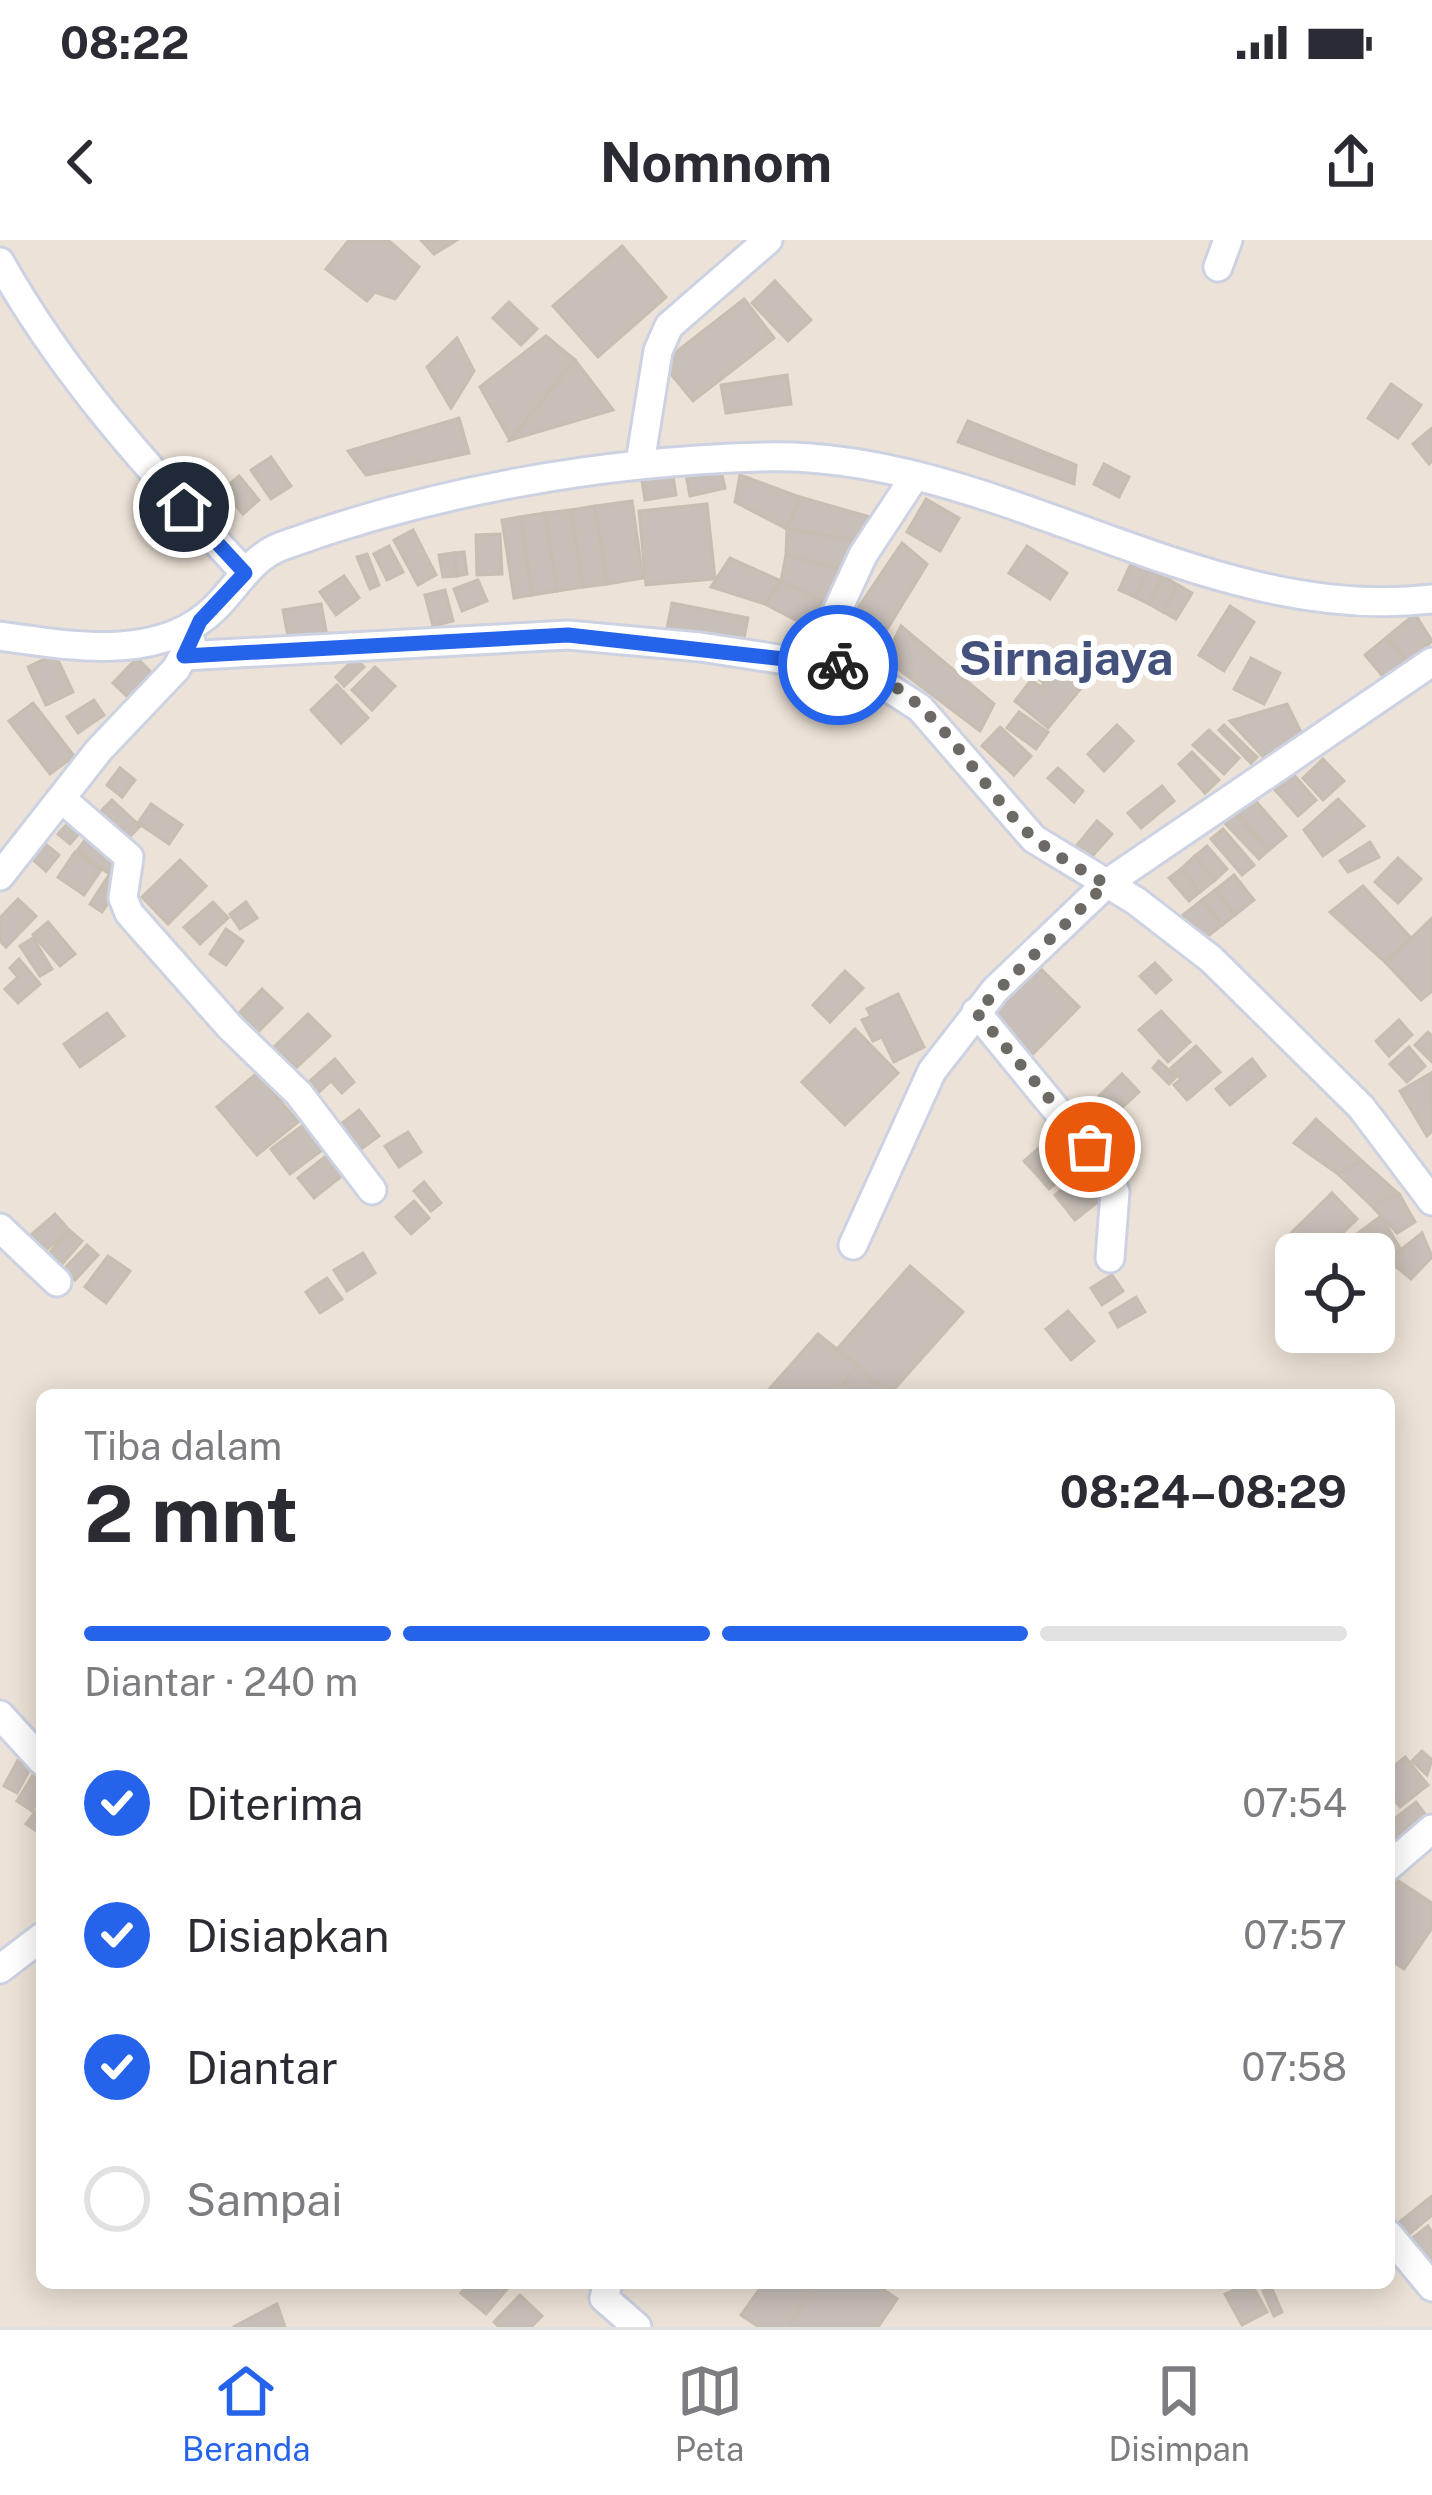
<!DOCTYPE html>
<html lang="id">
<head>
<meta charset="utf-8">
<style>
  body { margin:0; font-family:"Public Sans",sans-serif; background:#f2f2f3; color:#2b2b33; height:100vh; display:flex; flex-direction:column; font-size:45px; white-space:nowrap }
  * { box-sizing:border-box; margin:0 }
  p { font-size:39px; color:#7c7c81 }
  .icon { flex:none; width:66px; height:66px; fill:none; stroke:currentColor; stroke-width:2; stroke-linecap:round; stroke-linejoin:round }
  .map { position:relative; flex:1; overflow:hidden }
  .side { position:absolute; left:36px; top:1149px; width:1359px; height:900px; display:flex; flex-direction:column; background:#fff; border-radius:18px; box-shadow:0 6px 30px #0003 }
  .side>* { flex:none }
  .controls { position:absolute; left:1275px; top:993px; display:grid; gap:24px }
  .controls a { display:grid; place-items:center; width:120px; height:120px; border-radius:18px; background:#fff; box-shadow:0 6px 30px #0003; font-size:60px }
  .pin { position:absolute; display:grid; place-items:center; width:102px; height:102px; color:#fff; margin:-51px; border:6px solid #fff; border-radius:50%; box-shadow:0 3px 12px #0007 }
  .courier { position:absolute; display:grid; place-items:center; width:120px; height:120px; margin:-60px; border:9px solid #2563eb; border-radius:50%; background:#fff; color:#222; box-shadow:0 3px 15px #0007 }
  .summary em { font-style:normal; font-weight:700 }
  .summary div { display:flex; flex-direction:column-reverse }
  .summary { display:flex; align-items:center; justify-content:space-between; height:204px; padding:0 48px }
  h1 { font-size:78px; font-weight:700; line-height:90px }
  .bar { display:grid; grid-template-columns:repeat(4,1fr); gap:18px 12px; align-content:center; height:144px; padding:0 48px }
  .bar i { height:15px; border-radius:9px; background:#e1e1e2 }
  .bar .active { background:#2563eb }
  .bar p { grid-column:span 4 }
  ol { padding:0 48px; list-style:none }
  li { display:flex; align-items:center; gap:36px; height:132px }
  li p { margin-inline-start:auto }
  li .icon { padding:12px; border-radius:50%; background:#2563eb; color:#fff; stroke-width:4 }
  li:last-child { color:#7c7c81 }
  li i { width:66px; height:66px; border:6px solid #e1e1e2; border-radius:50% }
  .status { display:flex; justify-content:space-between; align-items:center; height:84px; padding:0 60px; background:#fff; direction:ltr }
  .status svg { height:33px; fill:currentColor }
  header { display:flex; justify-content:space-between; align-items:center; height:156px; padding:0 48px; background:#fff; font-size:54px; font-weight:700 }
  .tab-bar { display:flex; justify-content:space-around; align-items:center; height:168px; border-top:3px solid #e1e1e2; background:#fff; font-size:33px; color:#7c7c81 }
  .tab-bar a { display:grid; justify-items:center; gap:6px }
  .tab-bar .active { color:#2563eb }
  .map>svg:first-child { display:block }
</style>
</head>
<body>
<div class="status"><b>08:22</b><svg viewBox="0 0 49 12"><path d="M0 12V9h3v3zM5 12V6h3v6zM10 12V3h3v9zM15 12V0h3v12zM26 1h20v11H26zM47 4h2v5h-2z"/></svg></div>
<header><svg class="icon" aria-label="back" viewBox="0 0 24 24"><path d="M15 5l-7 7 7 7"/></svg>Nomnom<svg class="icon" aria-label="share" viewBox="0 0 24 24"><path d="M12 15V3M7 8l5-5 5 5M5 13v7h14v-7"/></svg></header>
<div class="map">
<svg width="1432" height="2087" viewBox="0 0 1432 2087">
  <rect width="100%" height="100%" fill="#ece2d7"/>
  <g fill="#c7bfb8" stroke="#c7beb1" stroke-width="3">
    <path d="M349 0H388L419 27 395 59 375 52 367 61 326 29Z"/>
    <path d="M421 0H457L434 14Z"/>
    <path d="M622 6 666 57 598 117 553 66Z"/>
    <path d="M775 41 811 80 788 101 752 63Z"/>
    <path d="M744 59 774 98 693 161 662 123Z"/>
    <path d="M509 62 537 89 521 105 493 78Z"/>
    <path d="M546 96 575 120 510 200 480 147Z"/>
    <path d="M457 98 474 131 451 168 427 127Z"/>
    <path d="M575 120 613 170 510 200Z"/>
    <path d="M787 135 791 164 726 173 721 145Z"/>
    <path d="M1391 144 1421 165 1398 198 1368 178Z"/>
    <path d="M459 178 469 213 366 235 348 211Z"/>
    <path d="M968 181 1076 225 1074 244 958 202Z"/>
    <path d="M1432 188V221L1429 224 1413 204Z"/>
    <path d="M271 217 291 246 271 259 251 230Z"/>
    <path d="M1104 224 1129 237 1119 257 1094 244Z"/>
    <path d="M720 227 725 248 690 256 686 234Z"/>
    <path d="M740 235 800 257 787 289 735 262Z"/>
    <path d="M239 236 259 260 243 274 223 250Z"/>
    <path d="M673 236 676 255 645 260 642 241Z"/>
    <path d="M800 257 870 277 863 302 787 289Z"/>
    <path d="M926 259 959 278 940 311 907 292Z"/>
    <path d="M632 261 643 338 607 344 595 266Z"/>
    <path d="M707 264 715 339 646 345 639 271Z"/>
    <path d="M595 266 607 344 583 347 571 270Z"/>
    <path d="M571 270 583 347 557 351 545 273Z"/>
    <path d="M545 273 557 351 532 355 520 277Z"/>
    <path d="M520 277 532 355 514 358 502 280Z"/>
    <path d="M787 289 863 302 848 331 786 315Z"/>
    <path d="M413 290 436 335 418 345 394 300Z"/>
    <path d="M500 294 502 334 477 335 476 295Z"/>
    <path d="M902 303 927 324 867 422 839 396Z"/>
    <path d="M389 306 403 332 387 340 374 314Z"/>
    <path d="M1027 306 1067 333 1050 359 1009 333Z"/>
    <path d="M464 312 467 334 457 336 454 313Z"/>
    <path d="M454 313 457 336 443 337 439 315Z"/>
    <path d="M367 314 379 345 370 349 357 317Z"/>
    <path d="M786 315 848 331 837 367 781 341Z"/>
    <path d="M1134 317 1150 325 1135 357 1119 350Z"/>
    <path d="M730 318 781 341 765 364 711 347Z"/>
    <path d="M1150 325 1164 332 1149 364 1135 357Z"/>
    <path d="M344 336 359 358 336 375 320 352Z"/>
    <path d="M1165 337 1178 345 1163 372 1149 364Z"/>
    <path d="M478 340 487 361 462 371 454 349Z"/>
    <path d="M781 341 837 367 824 395 765 364Z"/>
    <path d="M1178 345 1192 353 1176 379 1163 372Z"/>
    <path d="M445 350 453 381 433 386 425 355Z"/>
    <path d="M672 363 748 378 742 408 666 394Z"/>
    <path d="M321 364 327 396 289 402 283 370Z"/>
    <path d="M1230 366 1254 382 1224 431 1199 415Z"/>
    <path d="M1415 374 1432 401 1407 422 1387 397Z"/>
    <path d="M901 386 994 464 980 491 885 419Z"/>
    <path d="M1387 397 1407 422 1385 439 1365 415Z"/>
    <path d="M55 414 73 452 46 465 28 427Z"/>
    <path d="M137 418 154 435 131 460 113 443Z"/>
    <path d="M355 418 364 427 344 446 336 437Z"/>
    <path d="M1251 418 1280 433 1264 464 1234 449Z"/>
    <path d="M1062 421 1087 441 1048 488 1015 461 1031 440 1041 447 1044 443 1033 434 1042 422 1054 431Z"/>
    <path d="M375 427 395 446 372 470 352 450Z"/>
    <path d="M337 445 368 478 341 503 311 470Z"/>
    <path d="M94 460 104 475 78 493 67 477Z"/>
    <path d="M33 463 74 516 50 534 9 481Z"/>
    <path d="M1287 464 1304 498 1271 525 1230 481Z"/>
    <path d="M1019 472 1048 492 1036 509 1007 488Z"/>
    <path d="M1117 485 1133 501 1104 531 1088 514Z"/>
    <path d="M1224 485 1257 517 1251 523 1219 490Z"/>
    <path d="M1000 487 1031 516 1014 535 982 506Z"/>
    <path d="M1209 490 1239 518 1224 534 1193 505Z"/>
    <path d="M1192 512 1219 540 1205 553 1179 524Z"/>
    <path d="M1323 519 1344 541 1323 560 1303 538Z"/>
    <path d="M120 528 135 540 122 557 107 545Z"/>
    <path d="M1058 528 1083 551 1074 562 1048 538Z"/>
    <path d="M1293 534 1316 560 1298 576 1275 550Z"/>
    <path d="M1162 546 1174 561 1141 588 1128 573Z"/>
    <path d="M1253 558 1286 596 1269 610 1237 572Z"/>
    <path d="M1338 559 1364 586 1323 616 1304 590Z"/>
    <path d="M112 560 140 586 122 605 94 578Z"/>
    <path d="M151 564 182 585 169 604 138 583Z"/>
    <path d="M1231 569 1269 610 1259 619 1221 579Z"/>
    <path d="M71 580 82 590 70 604 58 594Z"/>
    <path d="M1097 581 1112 594 1087 622 1073 610Z"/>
    <path d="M1223 589 1254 625 1242 635 1211 599Z"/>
    <path d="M88 596 119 619 109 634 77 611Z"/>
    <path d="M1370 602 1379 617 1348 632 1340 621Z"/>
    <path d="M44 603 59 615 46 631 31 618Z"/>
    <path d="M1207 606 1227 629 1215 640 1195 616Z"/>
    <path d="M75 612 101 630 84 655 58 637Z"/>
    <path d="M1195 616 1215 640 1200 652 1181 629Z"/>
    <path d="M1398 618 1421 639 1398 663 1375 642Z"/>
    <path d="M180 620 206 646 168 684 142 657Z"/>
    <path d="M1181 629 1200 652 1189 661 1169 638Z"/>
    <path d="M109 635 121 643 102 672 90 664Z"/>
    <path d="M1234 635 1254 660 1235 675 1215 650Z"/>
    <path d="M1363 646 1411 698 1386 723 1330 672Z"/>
    <path d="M1215 650 1235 675 1222 685 1202 660Z"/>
    <path d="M18 659 36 676 6 707 0 701V678Z"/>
    <path d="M1202 660 1222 685 1203 700 1183 675Z"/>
    <path d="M213 662 228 678 200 704 184 687Z"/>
    <path d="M246 662 257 678 240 689 230 674Z"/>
    <path d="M1432 678V751L1421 760 1386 723Z"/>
    <path d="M48 682 75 714 60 726 33 695Z"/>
    <path d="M226 689 243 701 226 725 210 714Z"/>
    <path d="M33 698 52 729 40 736 20 706Z"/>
    <path d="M19 719 40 744 18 763 5 749 18 737 10 728Z"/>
    <path d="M1155 723 1171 740 1156 753 1140 736Z"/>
    <path d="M1040 728 1079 767 1029 818 989 779Z"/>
    <path d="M845 731 863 748 830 782 813 765Z"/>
    <path d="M262 749 282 768 258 792 239 773Z"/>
    <path d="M898 754 924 807 894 822 882 797 873 801 862 780 871 776 867 769Z"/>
    <path d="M1161 771 1190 802 1168 822 1139 790Z"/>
    <path d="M107 773 124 796 80 827 64 804Z"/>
    <path d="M308 774 330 796 296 828 275 806Z"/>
    <path d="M1399 780 1412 795 1389 816 1376 801Z"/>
    <path d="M855 789 898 833 845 885 802 842Z"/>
    <path d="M1428 792 1432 796V822L1415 805Z"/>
    <path d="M1196 806 1220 832 1187 860 1174 845 1181 839 1171 828Z"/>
    <path d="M1409 807 1425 826 1407 842 1390 824Z"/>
    <path d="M335 819 354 842 342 853 331 841 319 852 310 841Z"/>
    <path d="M1252 819 1265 836 1230 865 1216 849Z"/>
    <path d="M1159 821 1176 837 1169 844 1153 828Z"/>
    <path d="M257 833 298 882 257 915 217 867Z"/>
    <path d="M1431 833 1432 891 1427 896 1400 851Z"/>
    <path d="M1122 834 1139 852 1116 873 1099 856Z"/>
    <path d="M359 870 379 896 357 912 337 887Z"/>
    <path d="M1316 879 1362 921 1338 934 1294 903Z"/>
    <path d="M310 880 329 905 290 934 271 909Z"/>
    <path d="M408 892 421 912 399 927 385 906Z"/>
    <path d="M1056 893 1070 909 1038 936 1024 921Z"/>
    <path d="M1070 909 1081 922 1049 949 1038 936Z"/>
    <path d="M331 912 347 932 314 958 298 938Z"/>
    <path d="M1362 921 1399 954 1371 965 1338 934Z"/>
    <path d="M1091 928 1110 952 1075 980 1055 955Z"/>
    <path d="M424 942 441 963 431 971 414 951Z"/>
    <path d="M1332 953 1357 979 1321 1014H1309L1290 994Z"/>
    <path d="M1399 954 1415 982 1397 993 1371 965Z"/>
    <path d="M414 961 429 978 411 994 396 977Z"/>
    <path d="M55 974 69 990 45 1011 31 995Z"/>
    <path d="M1381 976 1401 1010 1374 1028V1014H1342L1338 1008Z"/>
    <path d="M69 990 82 1001 57 1030 44 1019Z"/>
    <path d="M1422 993 1432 1017 1411 1039 1388 1020Z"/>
    <path d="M87 1005 98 1015 75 1040 64 1029Z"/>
    <path d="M363 1013 375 1033 347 1051 334 1030Z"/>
    <path d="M108 1016 130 1031 106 1063 85 1047Z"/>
    <path d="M910 1026 963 1072 889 1155 837 1109Z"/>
    <path d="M1112 1035 1123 1051 1102 1065 1091 1048Z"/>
    <path d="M327 1038 342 1059 320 1073 306 1052Z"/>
    <path d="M1136 1057 1145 1072 1118 1087 1110 1073Z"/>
    <path d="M1068 1071 1094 1101 1071 1120 1046 1089Z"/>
    <path d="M818 1094 858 1126 834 1155H764Z"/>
    <path d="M858 1126 889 1155H834Z"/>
    <path d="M1422 1511 1432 1520 1427 1535 1412 1521Z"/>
    <path d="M1405 1517 1428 1545 1400 1567 1389 1553V1530Z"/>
    <path d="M18 1520 31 1527 17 1553 4 1546Z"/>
    <path d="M38 1527 42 1555 32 1571 17 1561Z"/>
    <path d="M1416 1562 1432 1583 1397 1612 1389 1602V1583Z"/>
    <path d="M42 1563V1595L26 1584Z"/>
    <path d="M1394 1638 1432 1663V1688L1404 1729 1389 1719V1645Z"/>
    <path d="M1432 1956V1975L1406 1997 1396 1985Z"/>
    <path d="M1428 1986 1432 1992V2028L1410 2000Z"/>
    <path d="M470 2043H512L486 2074 461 2053Z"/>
    <path d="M764 2043H818L787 2087H759L741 2075Z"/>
    <path d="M818 2043H874L897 2059 878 2087H787Z"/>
    <path d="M1251 2043 1267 2072 1242 2085 1225 2054Z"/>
    <path d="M1271 2047 1282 2072 1274 2076 1263 2051Z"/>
    <path d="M520 2055 542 2076 531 2087H499L494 2082Z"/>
    <path d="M277 2064 285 2087H233Z"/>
  </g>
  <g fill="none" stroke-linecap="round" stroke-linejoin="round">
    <g stroke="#cdd2e3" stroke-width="33">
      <g id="minor">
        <path d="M0 22C66 140 154 234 245 333"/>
        <path d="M1218 27 1228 0"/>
        <path d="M640 223 658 111 669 86 768 0"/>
        <path d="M0 396C71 406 161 423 216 367 238 345 252 317 282 306 433 251 602 221 762 217 995 210 1201 386 1432 359"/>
        <path d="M184 416 568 395 700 407 864 432 920 468 1034 599 1136 661 1211 719 1361 867 1432 961"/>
        <path d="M814 421 863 315 915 236"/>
        <path d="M63 560 129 617 123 658 129 673 229 786 299 854 372 950"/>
        <path d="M0 636 99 510 176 429 191 401"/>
        <path d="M976 772 1101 924 1115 952 1110 1018"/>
        <path d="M0 988 57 1042"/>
        <path d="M853 1005 932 831 995 750 1106 644 1432 422"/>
        <path d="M0 1475 42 1521"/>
        <path d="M1389 1626 1432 1589"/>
        <path d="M0 1729 42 1697"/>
        <path d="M1389 1995 1432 2047"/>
        <path d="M608 2043 604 2058 637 2087"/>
      </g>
    </g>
    <use href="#minor" stroke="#fff" stroke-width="27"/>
  </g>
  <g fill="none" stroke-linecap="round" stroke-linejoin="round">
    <path stroke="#6d6965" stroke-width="12" stroke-dasharray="0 21.6" d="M838 425C924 436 968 531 1022 587 1046 611 1077 627 1106 644L976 772 1090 907"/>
    <path stroke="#2563eb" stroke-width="15" d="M184 267 245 333 200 381 184 416 568 395 838 425"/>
  </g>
  <g text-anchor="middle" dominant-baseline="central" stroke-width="12" stroke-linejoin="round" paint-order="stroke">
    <g font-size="48" font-weight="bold" fill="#44517c" stroke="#fff">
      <text x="1066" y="417">Sirnajaya</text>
    </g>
  </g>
</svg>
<div class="controls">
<a><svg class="icon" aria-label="locate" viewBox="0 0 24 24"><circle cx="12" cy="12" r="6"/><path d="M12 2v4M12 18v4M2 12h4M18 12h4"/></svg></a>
</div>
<div class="pin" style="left:1090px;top:907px;background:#ea580c"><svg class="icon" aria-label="bag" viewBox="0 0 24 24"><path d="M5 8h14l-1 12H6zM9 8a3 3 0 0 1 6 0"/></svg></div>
<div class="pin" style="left:184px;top:267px;background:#1f2937"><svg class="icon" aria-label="home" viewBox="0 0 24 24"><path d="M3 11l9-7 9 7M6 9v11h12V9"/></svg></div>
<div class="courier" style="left:838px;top:425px"><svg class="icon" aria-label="bike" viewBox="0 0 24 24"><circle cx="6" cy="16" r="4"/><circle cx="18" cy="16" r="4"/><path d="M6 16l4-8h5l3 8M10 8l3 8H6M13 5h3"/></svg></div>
<section class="side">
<div class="summary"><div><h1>2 mnt</h1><p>Tiba dalam</p></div><em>08:24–08:29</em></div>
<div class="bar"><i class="active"></i><i class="active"></i><i class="active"></i><i></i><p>Diantar · 240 m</p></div>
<ol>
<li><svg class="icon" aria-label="check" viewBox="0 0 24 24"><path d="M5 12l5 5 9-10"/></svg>Diterima<p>07:54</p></li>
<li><svg class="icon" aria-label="check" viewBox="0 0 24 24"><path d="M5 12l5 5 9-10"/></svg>Disiapkan<p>07:57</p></li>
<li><svg class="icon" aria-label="check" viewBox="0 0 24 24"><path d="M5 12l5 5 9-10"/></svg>Diantar<p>07:58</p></li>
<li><i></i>Sampai</li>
</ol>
</section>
</div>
<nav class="tab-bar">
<a class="active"><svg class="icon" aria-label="home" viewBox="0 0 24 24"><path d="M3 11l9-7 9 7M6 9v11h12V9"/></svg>Beranda</a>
<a><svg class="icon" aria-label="map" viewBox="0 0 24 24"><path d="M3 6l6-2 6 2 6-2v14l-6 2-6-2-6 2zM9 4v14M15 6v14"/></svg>Peta</a>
<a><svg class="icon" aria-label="saved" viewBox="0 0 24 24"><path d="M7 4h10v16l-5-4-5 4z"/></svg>Disimpan</a>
</nav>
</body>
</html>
